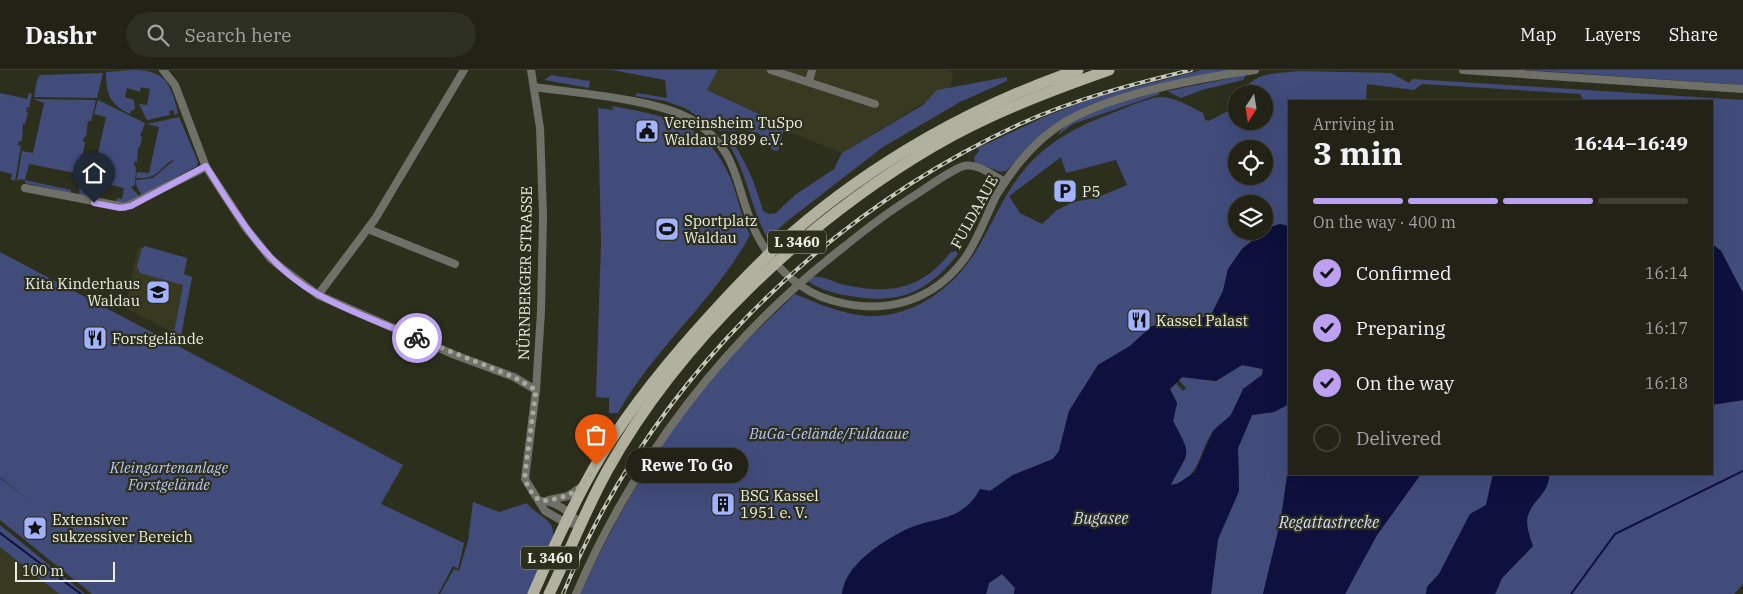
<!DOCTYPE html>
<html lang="en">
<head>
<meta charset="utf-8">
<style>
  body { margin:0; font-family:"IBM Plex Serif",serif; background:#2e2f23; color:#f1f3f6; height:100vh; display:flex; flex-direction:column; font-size:19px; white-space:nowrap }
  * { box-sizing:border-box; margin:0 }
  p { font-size:16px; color:#a2a4a1 }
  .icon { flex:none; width:28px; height:28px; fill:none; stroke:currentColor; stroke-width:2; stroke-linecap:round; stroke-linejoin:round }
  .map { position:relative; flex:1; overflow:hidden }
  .sheet { position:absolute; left:1288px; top:30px; width:425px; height:375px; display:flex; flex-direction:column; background:#222316; border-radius:0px; box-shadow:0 5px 20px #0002,0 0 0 1px #3f4035 }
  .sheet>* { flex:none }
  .needle { width:32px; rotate:192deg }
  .controls { position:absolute; left:1228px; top:15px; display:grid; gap:10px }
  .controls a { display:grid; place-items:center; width:45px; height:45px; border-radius:50%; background:#222316; box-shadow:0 5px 20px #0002,0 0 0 1px #3f4035; font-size:25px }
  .scale { position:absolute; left:15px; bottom:12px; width:100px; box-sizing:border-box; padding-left:5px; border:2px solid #ecede2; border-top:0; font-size:14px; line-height:18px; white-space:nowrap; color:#ecede2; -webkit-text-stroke:4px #2d2f1d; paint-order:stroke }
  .pin { position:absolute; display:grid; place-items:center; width:42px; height:42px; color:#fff; margin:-51px -21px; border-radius:50% 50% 50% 0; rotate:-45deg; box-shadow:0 0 5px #0007 }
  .pin .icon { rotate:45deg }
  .courier { position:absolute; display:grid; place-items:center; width:50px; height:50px; margin:-25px; border:4px solid #bca0f2; border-radius:50%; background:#fff; color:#222; box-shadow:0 1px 6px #0007 }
  .bubble { position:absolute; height:35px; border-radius:18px; background:#222316; box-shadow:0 5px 20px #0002,0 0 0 1px #3f4035; font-size:16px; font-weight:800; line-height:35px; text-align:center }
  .overview em { font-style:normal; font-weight:800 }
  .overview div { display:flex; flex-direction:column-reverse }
  .overview { display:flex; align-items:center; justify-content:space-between; height:85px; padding:0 25px }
  h1 { font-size:32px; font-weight:800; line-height:38px }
  .bar { display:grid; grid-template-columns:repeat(4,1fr); gap:8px 5px; align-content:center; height:60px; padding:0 25px }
  .bar i { height:6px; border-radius:4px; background:#3f4035 }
  .bar .selected { background:#bca0f2 }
  .bar p { grid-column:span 4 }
  ol { padding:0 25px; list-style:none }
  li { display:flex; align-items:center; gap:15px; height:55px }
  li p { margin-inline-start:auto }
  li .icon { padding:5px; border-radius:50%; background:#bca0f2; color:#111; stroke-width:4 }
  li:last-child { color:#a2a4a1 }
  li i { width:28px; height:28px; border:2px solid #3f4035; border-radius:50% }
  header { display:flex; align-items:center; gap:30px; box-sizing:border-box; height:70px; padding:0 25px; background:#222316; border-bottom:1px solid #3f4035 }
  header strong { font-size:24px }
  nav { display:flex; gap:28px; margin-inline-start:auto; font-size:18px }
  .search { width:350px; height:45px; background:#2e2f23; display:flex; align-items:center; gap:12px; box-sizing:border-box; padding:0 18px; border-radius:28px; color:#a2a4a1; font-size:19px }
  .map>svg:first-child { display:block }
</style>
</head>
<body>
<header>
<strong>Dashr</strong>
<div class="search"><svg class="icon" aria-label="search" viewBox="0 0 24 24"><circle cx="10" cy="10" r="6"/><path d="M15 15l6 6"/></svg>Search here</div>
<nav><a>Map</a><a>Layers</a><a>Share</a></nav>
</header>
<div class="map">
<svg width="1743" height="524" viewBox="0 0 1743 524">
  <rect width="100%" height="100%" fill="#2d2f1d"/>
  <g fill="#373920">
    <path d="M718 0H944L954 3 950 17 842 83 787 61 788 57 707 20Z"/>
    <path d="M138 177 188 188 184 204 192 207 181 266 125 238Z"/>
    <path d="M0 477 59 524H0Z"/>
  </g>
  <g fill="#424c7b" fill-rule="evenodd">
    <path d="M133 0C166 0 171 14 178 43L175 45 173 40 169 41 170 45 147 50 139 34 147 35 150 19 141 17 140 22 127 18 125 27 134 30 135 39 131 41 130 44C110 34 106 25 106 2Z"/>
    <path d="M612 0H718L707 20 785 56 778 81 773 80 758 63 746 60 719 61 685 38 665 31 635 26 637 23 667 28 665 10Z"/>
    <path d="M1202 0H1234L1107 30 1078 41 1049 58 1006 101 1000 102 975 92 974 87 979 81 978 78 1044 47 1098 26Z"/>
    <path d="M1528 0H1743V15L1716 13Z"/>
    <path d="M1299 1 1391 3 1409 13 1413 9 1743 30V223L1721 181 1711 173V31H1584L1580 24 1422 14 1414 20 1367 14 1366 31H1289V156L1280 154 1264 160V134H1236V161H1263L1242 179 1228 199 1223 221 1212 243 1193 252 1152 256 1130 276 1098 295 1069 341 1059 381 1053 389 1013 405 990 421 980 419 973 432 951 447 906 460 852 499 842 524H580C616 446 658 374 712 307 737 277 768 251 795 224 819 234 849 247 875 246 916 245 953 217 974 184 992 156 1003 124 1025 99 1047 72 1078 56 1110 44 1122 39 1148 28 1160 27 1175 27 1191 37 1203 43L1205 50 1209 51 1230 40 1236 32V51H1264V24H1242C1253 1 1277 4 1299 1ZM1236 79H1264V106H1236ZM1061 87 1066 103 1116 90 1127 115 1096 128 1073 132 1057 140 1042 154 1020 143 1009 126Z"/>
    <path d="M103 3 97 28 34 27 37 10 40 5Z"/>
    <path d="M551 5 590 11 589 18 545 10Z"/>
    <path d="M1246 5 1243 10 1202 20 1181 28 1167 21Z"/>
    <path d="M1007 7V11L960 32 883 77 786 152 768 169C749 136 748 100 724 67L728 65C745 89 755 112 763 141L769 144 776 143 795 125 834 99 842 83 923 35 937 20Z"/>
    <path d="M1157 22 1160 24 1073 54 1058 65C1068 43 1134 29 1157 22Z"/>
    <path d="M0 23 27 29 29 23 32 24 29 38 27 37 26 42 28 43 25 54H23L22 71H19L18 75 21 76 15 111 11 110 12 104 0 101Z"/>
    <path d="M33 29 96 30 91 51H88L86 67H84L83 72H85L83 84H81L80 104 29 94 25 110 71 120V123L25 113V110L20 109 17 111 22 81 33 83 44 33Z"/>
    <path d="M98 30 145 53 140 66 142 67 140 77H138L137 92 135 91 134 96 136 97 135 115 131 117 140 127 124 134 115 133 118 128 122 129 124 118 94 111 91 122 95 123 96 129 79 125 80 115H84L85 111 81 110 83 95 95 97 106 47 94 44Z"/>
    <path d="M611 36C663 45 707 52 730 107 738 126 741 147 750 165 715 230 654 278 618 343H609V328L596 327 601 173 598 38 614 40Z"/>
    <path d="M179 47 198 92 197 96 142 126 136 115V110L153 108 173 91 172 90C157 101 157 109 136 108L137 102 149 103 159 57 147 54Z"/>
    <path d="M145 176 187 188 184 204 192 207 181 266 174 263 183 215 140 203 137 197 142 178Z"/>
    <path d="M956 181 958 184C929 220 903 234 856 227 837 224 822 221 806 210 818 201 833 213 845 215 892 225 921 219 951 182Z"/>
    <path d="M0 182 403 395 381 434 464 473 458 499 453 496 438 524H92L0 450V408L30 431 0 407Z"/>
    <path d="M1242 295 1263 299 1262 305C1238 321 1245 325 1231 344 1227 351 1219 354 1214 360 1198 380 1201 411 1170 415 1190 383 1191 385 1173 351L1177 333 1170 319 1176 313 1183 321 1186 318 1179 310 1182 307 1216 311Z"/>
    <path d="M1743 330V514L1734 524H1495L1502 508 1533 476C1530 467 1525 455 1528 445 1533 430 1550 422 1549 404H1711V335Z"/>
    <path d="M1289 334V392L1281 449 1263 524H1211L1218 469 1239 421 1238 378 1252 345 1274 342Z"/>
    <path d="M1421 404H1493L1486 435 1470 444 1439 504 1427 517 1426 524H1345L1377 465Z"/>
    <path d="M473 432 499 442 527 433C536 446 556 449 553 467L529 524H440L454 499 459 501 468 471Z"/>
    <path d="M0 455 85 524H59L0 477Z"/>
    <path d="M1002 504 1015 518 1014 524H986L989 513Z"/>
  </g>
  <g fill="#0e103e" fill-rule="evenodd">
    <path d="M1280 154 1289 156V334L1274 342 1252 345 1238 378 1239 421 1218 469 1211 524H1014L1015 518 1002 504 989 513 986 524H842C845 495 881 472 905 460 934 446 962 453 980 419L990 421 1013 405 1053 389 1059 381 1069 341 1098 295 1130 276 1152 256 1193 252 1212 243 1223 221 1228 199 1242 179 1268 158ZM1242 295 1263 299 1262 305 1243 319 1231 345 1213 361 1195 402 1177 414 1171 415C1188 379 1194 390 1173 351L1177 333 1170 319 1182 307 1216 311Z"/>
    <path d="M1711 173 1721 181 1743 223V330L1711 335Z"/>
    <path d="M1289 392V404H1421L1377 465 1345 524H1263L1281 449Z"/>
    <path d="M1493 404H1549C1550 422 1533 430 1528 445 1525 455 1530 467 1533 476L1502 508 1495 524H1426L1427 517 1439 504 1470 444 1486 435Z"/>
  </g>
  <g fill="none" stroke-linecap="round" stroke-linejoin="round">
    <g stroke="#0e103e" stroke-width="2">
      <path d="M0 463 81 524"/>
      <path d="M1571 524 1615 464 1743 401"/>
    </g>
    <g stroke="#6f7067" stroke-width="8">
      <path d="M163 0 175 15 206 97 246 158 271 189 287 202 318 225 455 285 514 307 536 320"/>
      <path d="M531 0 540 58 543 146 541 241 536 320 525 409 545 441 566 453 580 454"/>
      <path d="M771 0 875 34"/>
      <path d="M1463 0 1743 19"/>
      <path d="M809 12 812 0"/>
      <path d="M534 17C575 23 658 29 692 50 742 81 734 119 756 163 772 195 799 222 834 231 885 245 933 232 965 188 978 169 986 146 996 126 1010 102 1031 76 1053 60 1098 26 1199 8 1255 0"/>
      <path d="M25 118 125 137 206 97"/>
      <path d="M368 159 455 194"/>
      <path d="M318 225 375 149 464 0"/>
      <path d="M549 430 568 426 581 417"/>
      <path d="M540 431C555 430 571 443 580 454"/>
      <path d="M576 524C635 387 727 267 845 176 866 159 887 143 909 129 921 122 953 98 964 96 979 93 993 106 1005 112"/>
    </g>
    <g stroke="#b0b29f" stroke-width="11">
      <path d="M533 524C549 487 566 450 585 414 611 365 646 319 682 277 716 238 752 198 791 164 874 92 974 35 1078 0"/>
      <path d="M549 524C569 483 585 441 607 401 679 271 806 151 934 76 989 44 1049 21 1109 0"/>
    </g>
    <g stroke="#c8c9bd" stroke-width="4">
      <path id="rail" d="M563 524C648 317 818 147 1020 54 1075 29 1133 14 1191 0"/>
    </g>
    <use href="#rail" stroke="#2d2f1d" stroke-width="2" stroke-dasharray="5.5" stroke-linecap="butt"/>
  </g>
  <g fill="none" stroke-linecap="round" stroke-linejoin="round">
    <path stroke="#a9aa9d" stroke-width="5" stroke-dasharray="0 9" d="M417 268 514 307 536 320 525 403C525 415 531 423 540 431 571 428 581 421 596 395"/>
    <path stroke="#bca0f2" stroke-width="6" d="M94 133 120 138 131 136 206 96C236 144 267 198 319 225 350 242 384 254 417 268"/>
  </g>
  <defs>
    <g id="civic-square" transform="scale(1.25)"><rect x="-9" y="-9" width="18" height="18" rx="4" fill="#a2b2fd" stroke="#2d2f1d"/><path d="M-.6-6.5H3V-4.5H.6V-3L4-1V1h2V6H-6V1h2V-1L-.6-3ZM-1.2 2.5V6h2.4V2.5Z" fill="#111"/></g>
    <g id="parking-square" transform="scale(1.25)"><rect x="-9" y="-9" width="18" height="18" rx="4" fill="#a2b2fd" stroke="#2d2f1d"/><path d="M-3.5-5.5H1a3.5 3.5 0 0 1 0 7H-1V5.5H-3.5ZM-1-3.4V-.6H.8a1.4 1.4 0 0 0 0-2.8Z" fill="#111"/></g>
    <g id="stadium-square" transform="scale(1.25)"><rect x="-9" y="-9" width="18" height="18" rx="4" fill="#a2b2fd" stroke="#2d2f1d"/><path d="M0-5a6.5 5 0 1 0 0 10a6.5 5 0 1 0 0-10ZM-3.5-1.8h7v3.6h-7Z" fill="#111"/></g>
    <g id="school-square" transform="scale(1.25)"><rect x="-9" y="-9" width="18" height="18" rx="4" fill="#a2b2fd" stroke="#2d2f1d"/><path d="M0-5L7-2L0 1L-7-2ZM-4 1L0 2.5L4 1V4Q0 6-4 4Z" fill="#111"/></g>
    <g id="restaurant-square" transform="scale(1.25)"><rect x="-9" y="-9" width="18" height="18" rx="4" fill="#a2b2fd" stroke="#2d2f1d"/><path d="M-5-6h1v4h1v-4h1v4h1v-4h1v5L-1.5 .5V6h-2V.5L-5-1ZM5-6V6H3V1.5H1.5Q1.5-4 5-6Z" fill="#111"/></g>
    <g id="building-square" transform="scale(1.25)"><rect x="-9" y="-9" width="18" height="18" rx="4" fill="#a2b2fd" stroke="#2d2f1d"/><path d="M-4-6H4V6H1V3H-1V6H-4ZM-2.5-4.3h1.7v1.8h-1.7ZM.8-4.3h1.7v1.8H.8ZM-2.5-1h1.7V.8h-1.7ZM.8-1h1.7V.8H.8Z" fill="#111"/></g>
    <g id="sight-square" transform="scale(1.25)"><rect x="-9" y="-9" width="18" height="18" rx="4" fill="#a2b2fd" stroke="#2d2f1d"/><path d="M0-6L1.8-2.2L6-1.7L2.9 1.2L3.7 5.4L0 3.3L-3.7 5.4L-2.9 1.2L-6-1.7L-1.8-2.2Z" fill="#111"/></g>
  </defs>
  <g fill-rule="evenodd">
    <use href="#civic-square" x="647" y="61"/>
    <use href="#parking-square" x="1065" y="121"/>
    <use href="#stadium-square" x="667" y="159"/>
    <use href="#school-square" x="158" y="222"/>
    <use href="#restaurant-square" x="1139" y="250"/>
    <use href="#restaurant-square" x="95" y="268"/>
    <use href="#building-square" x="723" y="434"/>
    <use href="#sight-square" x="35" y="458"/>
  </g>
  <g text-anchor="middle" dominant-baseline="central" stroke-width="4.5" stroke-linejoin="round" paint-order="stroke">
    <g fill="#2d2f1d" stroke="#b3b4a7" stroke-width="1">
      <rect x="768" y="160.5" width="58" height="23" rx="4"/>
      <rect x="521" y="476.5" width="58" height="23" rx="4"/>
    </g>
    <g font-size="14" font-weight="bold" fill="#ecede2">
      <text x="797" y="172">L 3460</text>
      <text x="550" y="488">L 3460</text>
    </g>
    <g font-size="15" fill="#ecede2" stroke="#2d2f1d" text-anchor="start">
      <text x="664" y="52">Vereinsheim TuSpo<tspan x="664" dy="17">Waldau 1889 e.V.</tspan></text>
      <text x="1082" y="121">P5</text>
      <text x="684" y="150">Sportplatz<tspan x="684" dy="17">Waldau</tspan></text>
      <text x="140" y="213" text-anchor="end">Kita Kinderhaus<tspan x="140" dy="17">Waldau</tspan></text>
      <text x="1156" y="250">Kassel Palast</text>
      <text x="112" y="268">Forstgelände</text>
      <text x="740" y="425">BSG Kassel<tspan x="740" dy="17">1951 e. V.</tspan></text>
      <text x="52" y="449">Extensiver<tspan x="52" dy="17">sukzessiver Bereich</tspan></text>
    </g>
    <g font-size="15" fill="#ecede2" stroke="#2d2f1d">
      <text transform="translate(974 142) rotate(-61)">FULDAAUE</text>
      <text transform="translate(525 203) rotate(-89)">NÜRNBERGER STRASSE</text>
    </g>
    <g font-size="15" font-style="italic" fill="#bac6f6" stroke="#2d2f1d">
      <text x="829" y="363">BuGa-Gelände/Fuldaaue</text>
      <text x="169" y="397">Kleingartenanlage<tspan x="169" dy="17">Forstgelände</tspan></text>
    </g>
    <g font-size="16" font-style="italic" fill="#d3dbfc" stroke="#2d2f1d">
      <text x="1101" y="448">Bugasee</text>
      <text x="1329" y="452">Regattastrecke</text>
    </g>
  </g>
</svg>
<div class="controls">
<a><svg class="needle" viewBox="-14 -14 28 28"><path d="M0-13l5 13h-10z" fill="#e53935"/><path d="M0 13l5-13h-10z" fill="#a2a4a1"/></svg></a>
<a><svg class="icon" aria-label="locate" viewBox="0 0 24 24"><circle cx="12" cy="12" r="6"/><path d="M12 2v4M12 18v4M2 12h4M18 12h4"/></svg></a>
<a><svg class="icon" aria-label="layers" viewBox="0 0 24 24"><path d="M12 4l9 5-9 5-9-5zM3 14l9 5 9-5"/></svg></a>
</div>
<div class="scale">100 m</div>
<div class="pin" style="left:596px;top:395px;background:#ea580c"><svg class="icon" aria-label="bag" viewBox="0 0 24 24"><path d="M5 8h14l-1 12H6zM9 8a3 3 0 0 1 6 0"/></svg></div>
<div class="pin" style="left:94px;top:133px;background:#1f2937"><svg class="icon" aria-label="home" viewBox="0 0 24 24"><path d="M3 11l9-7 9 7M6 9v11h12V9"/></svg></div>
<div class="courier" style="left:417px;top:268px"><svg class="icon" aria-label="bike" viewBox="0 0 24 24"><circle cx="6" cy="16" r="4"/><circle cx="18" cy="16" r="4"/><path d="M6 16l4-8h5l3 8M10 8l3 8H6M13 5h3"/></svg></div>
<div class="bubble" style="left:626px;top:378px;width:122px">Rewe To Go</div>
<section class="sheet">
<div class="overview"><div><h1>3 min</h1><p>Arriving in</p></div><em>16:44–16:49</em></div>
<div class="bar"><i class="selected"></i><i class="selected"></i><i class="selected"></i><i></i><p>On the way · 400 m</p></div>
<ol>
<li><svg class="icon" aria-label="check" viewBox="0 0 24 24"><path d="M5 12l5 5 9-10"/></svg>Confirmed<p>16:14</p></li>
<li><svg class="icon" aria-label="check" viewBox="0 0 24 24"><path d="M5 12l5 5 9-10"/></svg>Preparing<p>16:17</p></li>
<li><svg class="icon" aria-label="check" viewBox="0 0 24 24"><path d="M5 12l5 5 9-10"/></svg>On the way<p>16:18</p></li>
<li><i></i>Delivered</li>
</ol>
</section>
</div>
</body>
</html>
